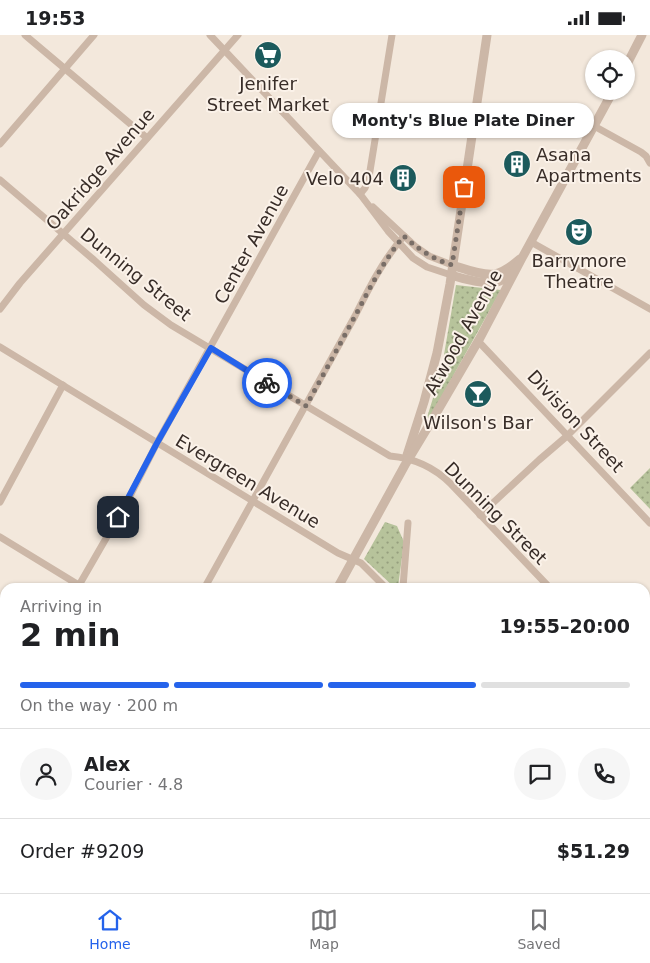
<!DOCTYPE html>
<html lang="en">
<head>
<meta charset="utf-8">
<style>
  body { margin:0; font-family:"DejaVu Sans",sans-serif; background:#f6f6f6; color:#202124; height:100vh; display:flex; flex-direction:column; font-size:19px; white-space:nowrap }
  * { box-sizing:border-box; margin:0 }
  p { font-size:16px; color:#757577 }
  .icon { flex:none; width:28px; height:28px; fill:none; stroke:currentColor; stroke-width:2; stroke-linecap:round; stroke-linejoin:round }
  .map { position:relative; flex:1; overflow:hidden }
  .drawer { position:absolute; left:0px; top:548px; width:650px; height:311px; display:flex; flex-direction:column; background:#fff; border-radius:15px 15px 0 0; box-shadow:0 1px 4px #0004 }
  .drawer>* { flex:none }
  .fabs { position:absolute; left:585px; top:15px; display:grid; gap:10px }
  .fabs a { display:grid; place-items:center; width:50px; height:50px; border-radius:50%; background:#fff; box-shadow:0 1px 4px #0004; font-size:25px }
  .pin { position:absolute; display:grid; place-items:center; width:42px; height:42px; color:#fff; margin:-21px; border-radius:10px; box-shadow:0 2px 8px #0006 }
  .courier { position:absolute; display:grid; place-items:center; width:50px; height:50px; margin:-25px; border:4px solid #2563eb; border-radius:50%; background:#fff; color:#222; box-shadow:0 1px 6px #0007 }
  .bubble { position:absolute; height:35px; border-radius:18px; background:#fff; box-shadow:0 1px 4px #0004; font-size:16px; font-weight:700; line-height:35px; text-align:center }
  .headline em { font-style:normal; font-weight:700 }
  .headline div { display:flex; flex-direction:column-reverse }
  .headline { display:flex; align-items:center; justify-content:space-between; height:85px; padding:0 20px }
  h1 { font-size:32px; font-weight:700; line-height:38px }
  .bar { display:grid; grid-template-columns:repeat(4,1fr); gap:8px 5px; align-content:center; height:60px; padding:0 20px }
  .bar i { height:6px; border-radius:4px; background:#e0e0e0 }
  .bar .on { background:#2563eb }
  .bar p { grid-column:span 4 }
  .line { display:flex; align-items:center; gap:12px; padding:0 20px; border-top:1px solid #e0e0e0 }
  .line div { flex:1 }
  .round { display:grid; place-items:center; flex:none; width:52px; height:52px; border-radius:26px; background:#f6f6f6 }
  .status { display:flex; justify-content:space-between; align-items:center; height:35px; padding:0 25px; background:#fff; direction:ltr }
  .status svg { height:14px; fill:currentColor }
  .tabs { display:flex; justify-content:space-around; align-items:center; height:70px; border-top:1px solid #e0e0e0; background:#fff; font-size:14px; color:#757577 }
  .tabs a { display:grid; justify-items:center; gap:2px }
  .tabs .on { color:#2563eb }
  .map>svg:first-child { display:block }
</style>
</head>
<body>
<div class="status"><b>19:53</b><svg viewBox="0 0 49 12"><path d="M0 12V9h3v3zM5 12V6h3v6zM10 12V3h3v9zM15 12V0h3v12zM26 1h20v11H26zM47 4h2v5h-2z"/></svg></div>
<div class="map">
<svg width="650" height="858" viewBox="0 0 650 858">
  <defs>
    <pattern id="grass-dots" width="8" height="8" patternUnits="userSpaceOnUse" patternTransform="scale(1.25)"><rect width="8" height="8" fill="#b7c39b"/><path d="M2 2h.1M6 6h.1" fill="none" stroke="#969f7e" stroke-width="1.8" stroke-linecap="round"/></pattern>
  </defs>
  <rect width="100%" height="100%" fill="#f3e8dc"/>
  <g fill="url(#grass-dots)">
    <path d="M456 250 501 255 428 386 425 389 441 337Z"/>
    <path d="M650 433V474L630 453Z"/>
    <path d="M385 487 397 491 404 507 398 552H394L364 524Z"/>
  </g>
  <g fill="none" stroke-linecap="round" stroke-linejoin="round">
    <g stroke="#ccb7a7" stroke-width="7">
      <path d="M25 0 147 103"/>
      <path d="M210 0 360 159 388 196 413 223 427 232 451 240"/>
      <path d="M594 91 641 117 646 121 650 128"/>
      <path d="M0 109 94 0"/>
      <path d="M0 145 94 225 144 270 171 290 390 421C413 423 434 432 451 449L549 552"/>
      <path d="M360 159 365 153 369 142 392 0"/>
      <path d="M373 172 416 212 429 221 452 230"/>
      <path d="M531 207 650 274"/>
      <path d="M0 274 20 248 238 0"/>
      <path d="M478 306 650 488"/>
      <path d="M0 312 338 518 361 528 385 552"/>
      <path d="M0 467 63 350"/>
      <path d="M480 480 539 425 567 401 650 318"/>
      <path d="M0 502 82 552"/>
      <path d="M78 552 127 467 157 408 319 116"/>
      <path d="M205 552 355 281C369 253 383 225 404 201"/>
      <path d="M403 552 408 488"/>
      <path d="M645 596 650 591"/>
      <path d="M0 653 5 648"/>
      <path d="M645 653 650 658"/>
      <path d="M0 684 5 689"/>
      <path d="M0 810 5 806"/>
      <path d="M645 827 650 832"/>
      <path d="M507 854 511 858"/>
      <path d="M362 858 363 854"/>
      <path d="M369 858 373 854"/>
    </g>
    <g stroke="#ccb7a7" stroke-width="9">
      <path d="M626 31 642 0"/>
      <path d="M452 230C465 234 482 241 495 239 504 237 513 230 520 224"/>
      <path d="M451 240C463 244 489 251 500 246 506 244 510 240 513 236"/>
      <path d="M407 420 424 367 437 318 450 249 487 0"/>
      <path d="M338 552 405 430 434 382 480 303 522 223 613 56"/>
      <path d="M118 858 122 854"/>
    </g>
  </g>
  <g fill="none" stroke-linecap="round" stroke-linejoin="round">
    <path stroke="#796e67" stroke-width="5" stroke-dasharray="0 9" d="M267 348 306 371C322 342 338 313 354 283 369 255 383 226 404 201 419 215 433 224 452 230L464 152"/>
    <path stroke="#2563eb" stroke-width="6" d="M118 482 157 408 211 313 267 348"/>
  </g>
  <defs>
    <g id="supermarket-disc" transform="scale(1.4375)"><circle r="9.5" fill="#1c5a5c" stroke="#fbf2e9"/><path d="M-6-5.5h2.5l.6 2H6L4.5 2H-2.5L-4.4-4H-6ZM-1.5 3.2a1.3 1.3 0 1 0 .1 0ZM3 3.2a1.3 1.3 0 1 0 .1 0Z" fill="#fff"/></g>
    <g id="building-disc" transform="scale(1.4375)"><circle r="9.5" fill="#1c5a5c" stroke="#fbf2e9"/><path d="M-4-6H4V6H1V3H-1V6H-4ZM-2.5-4.3h1.7v1.8h-1.7ZM.8-4.3h1.7v1.8H.8ZM-2.5-1h1.7V.8h-1.7ZM.8-1h1.7V.8H.8Z" fill="#fff"/></g>
    <g id="theatre-disc" transform="scale(1.4375)"><circle r="9.5" fill="#1c5a5c" stroke="#fbf2e9"/><path d="M-5-5.5Q0-4 5-5.5V0Q5 5 0 6Q-5 5-5 0ZM-3.3-2.5H-1v1.5H-3.3ZM1-2.5H3.3v1.5H1ZM-2.8 1Q0 5.5 2.8 1Z" fill="#fff"/></g>
    <g id="bar-disc" transform="scale(1.4375)"><circle r="9.5" fill="#1c5a5c" stroke="#fbf2e9"/><path d="M-6-5H6L.8 .8V4.5H3.5V6h-7V4.5H-.8V.8Z" fill="#fff"/></g>
  </defs>
  <g fill-rule="evenodd">
    <use href="#supermarket-disc" x="268" y="20"/>
    <use href="#building-disc" x="517" y="129"/>
    <use href="#building-disc" x="403" y="143"/>
    <use href="#theatre-disc" x="579" y="197"/>
    <use href="#bar-disc" x="478" y="359"/>
  </g>
  <g text-anchor="middle" dominant-baseline="central" stroke-width="4" stroke-linejoin="round" paint-order="stroke">
    <g font-size="18" fill="#382d28" stroke="#fbf2e9">
      <text x="268" y="48">Jenifer<tspan x="268" dy="21">Street Market</tspan></text>
      <text x="536" y="119" text-anchor="start">Asana<tspan x="536" dy="21">Apartments</tspan></text>
      <text x="384" y="143" text-anchor="end">Velo 404</text>
      <text x="579" y="225">Barrymore<tspan x="579" dy="21">Theatre</tspan></text>
      <text x="478" y="387">Wilson's Bar</text>
    </g>
    <g font-size="18" fill="#382d28" stroke="#fbf2e9">
      <text transform="translate(100 134) rotate(-49)">Oakridge Avenue</text>
      <text transform="translate(251 209) rotate(-61)">Center Avenue</text>
      <text transform="translate(136 239) rotate(39)">Dunning Street</text>
      <text transform="translate(463 297) rotate(-61)">Atwood Avenue</text>
      <text transform="translate(576 386) rotate(47)">Division Street</text>
      <text transform="translate(248 446) rotate(31)">Evergreen Avenue</text>
      <text transform="translate(496 478) rotate(45)">Dunning Street</text>
    </g>
  </g>
</svg>
<div class="fabs">
<a><svg class="icon" aria-label="locate" viewBox="0 0 24 24"><circle cx="12" cy="12" r="6"/><path d="M12 2v4M12 18v4M2 12h4M18 12h4"/></svg></a>
</div>
<div class="pin" style="left:464px;top:152px;background:#ea580c"><svg class="icon" aria-label="bag" viewBox="0 0 24 24"><path d="M5 8h14l-1 12H6zM9 8a3 3 0 0 1 6 0"/></svg></div>
<div class="pin" style="left:118px;top:482px;background:#1f2937"><svg class="icon" aria-label="home" viewBox="0 0 24 24"><path d="M3 11l9-7 9 7M6 9v11h12V9"/></svg></div>
<div class="courier" style="left:267px;top:348px"><svg class="icon" aria-label="bike" viewBox="0 0 24 24"><circle cx="6" cy="16" r="4"/><circle cx="18" cy="16" r="4"/><path d="M6 16l4-8h5l3 8M10 8l3 8H6M13 5h3"/></svg></div>
<div class="bubble" style="left:332px;top:68px;width:262px">Monty's Blue Plate Diner</div>
<section class="drawer">
<div class="headline"><div><h1>2 min</h1><p>Arriving in</p></div><em>19:55–20:00</em></div>
<div class="bar"><i class="on"></i><i class="on"></i><i class="on"></i><i></i><p>On the way · 200 m</p></div>
<div class="line" style="height:90px"><a class="round"><svg class="icon" aria-label="person" viewBox="0 0 24 24"><circle cx="12" cy="8" r="4"/><path d="M4 21q1-7 8-7t8 7"/></svg></a><div><b>Alex</b><p>Courier · 4.8</p></div><a class="round"><svg class="icon" aria-label="chat" viewBox="0 0 24 24"><path d="M4 5h16v11H9l-5 4z"/></svg></a><a class="round"><svg class="icon" aria-label="phone" viewBox="0 0 24 24"><path d="M5 4h4l2 5-3 2q2 4 5 5l2-3 5 2v4C11 20 4 13 5 4z"/></svg></a></div>
<div class="line" style="height:65px"><div>Order #9209</div><b>$51.29</b></div>
</section>
</div>
<nav class="tabs">
<a class="on"><svg class="icon" aria-label="home" viewBox="0 0 24 24"><path d="M3 11l9-7 9 7M6 9v11h12V9"/></svg>Home</a>
<a><svg class="icon" aria-label="map" viewBox="0 0 24 24"><path d="M3 6l6-2 6 2 6-2v14l-6 2-6-2-6 2zM9 4v14M15 6v14"/></svg>Map</a>
<a><svg class="icon" aria-label="saved" viewBox="0 0 24 24"><path d="M7 4h10v16l-5-4-5 4z"/></svg>Saved</a>
</nav>
</body>
</html>
